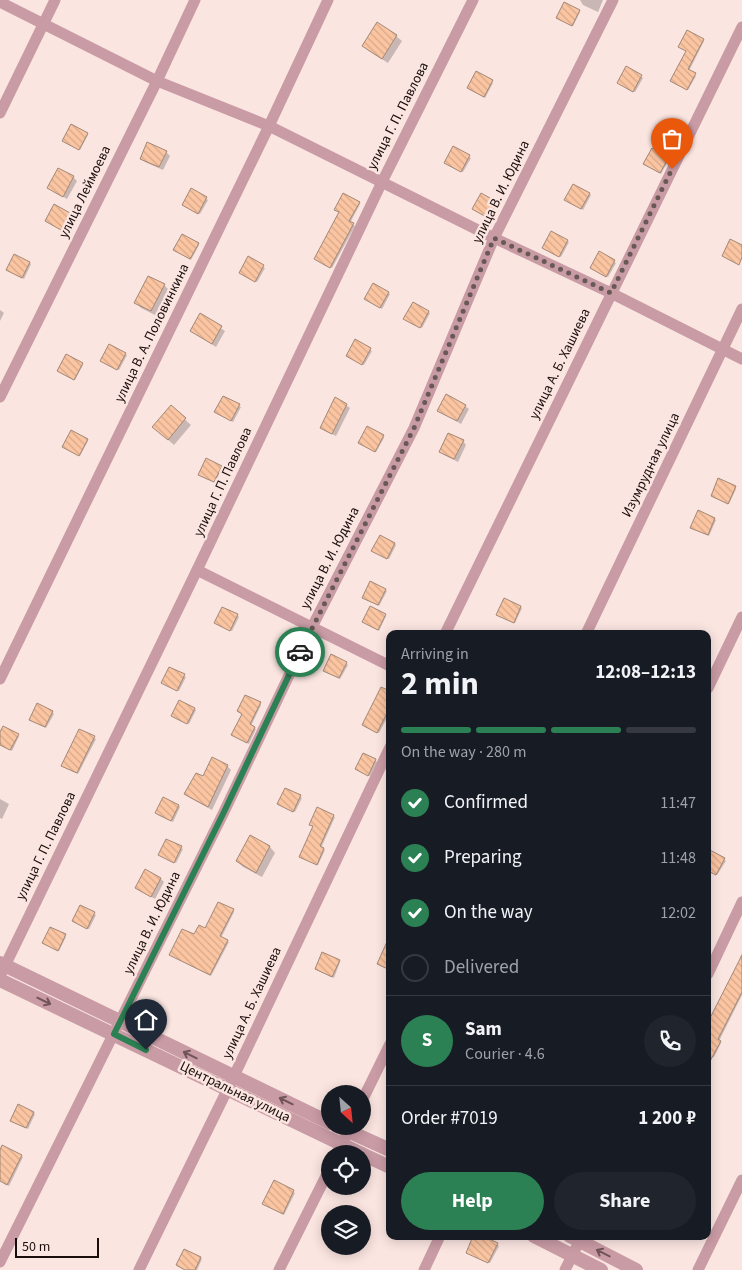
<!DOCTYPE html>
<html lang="en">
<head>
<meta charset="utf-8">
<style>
  body { margin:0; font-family:"Source Sans 3",sans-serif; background:#20242c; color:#f1f3f6; height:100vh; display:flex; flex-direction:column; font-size:19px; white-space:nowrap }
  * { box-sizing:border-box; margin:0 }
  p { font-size:16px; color:#9ea1a6 }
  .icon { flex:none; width:28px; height:28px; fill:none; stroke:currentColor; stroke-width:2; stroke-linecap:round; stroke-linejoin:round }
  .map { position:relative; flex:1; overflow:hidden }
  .side { position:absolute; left:386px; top:630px; width:325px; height:610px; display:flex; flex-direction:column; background:#171b24; border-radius:10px; box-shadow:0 2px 12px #0003 }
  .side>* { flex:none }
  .needle { width:32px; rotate:153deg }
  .buttons { position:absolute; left:321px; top:1085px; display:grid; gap:10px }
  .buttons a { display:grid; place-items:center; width:50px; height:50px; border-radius:50%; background:#171b24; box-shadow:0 2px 12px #0003; font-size:25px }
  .scale { position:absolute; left:15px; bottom:12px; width:84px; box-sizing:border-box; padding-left:5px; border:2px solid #190d0b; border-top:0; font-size:14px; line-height:18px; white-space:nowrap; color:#190d0b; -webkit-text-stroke:4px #fbe5e1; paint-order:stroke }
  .pin { position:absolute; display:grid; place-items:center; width:42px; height:42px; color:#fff; margin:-51px -21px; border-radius:50% 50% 50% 0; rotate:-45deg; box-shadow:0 0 5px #0007 }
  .pin .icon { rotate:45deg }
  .courier { position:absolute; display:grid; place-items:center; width:50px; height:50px; margin:-25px; border:4px solid #2c8154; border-radius:50%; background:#fff; color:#222; box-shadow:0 1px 6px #0007 }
  .overview em { font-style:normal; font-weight:700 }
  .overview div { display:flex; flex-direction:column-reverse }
  .overview { display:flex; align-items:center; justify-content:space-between; height:85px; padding:0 15px }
  h1 { font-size:32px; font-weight:700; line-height:38px }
  .bar { display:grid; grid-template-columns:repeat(4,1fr); gap:8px 5px; align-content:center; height:60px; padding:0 15px }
  .bar i { height:6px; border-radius:4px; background:#363941 }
  .bar .active { background:#2c8154 }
  .bar p { grid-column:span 4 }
  .line { display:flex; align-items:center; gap:12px; padding:0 15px; border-top:1px solid #363941 }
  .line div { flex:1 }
  .round { display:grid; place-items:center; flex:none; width:52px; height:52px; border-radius:26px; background:#20242c }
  ol { padding:0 15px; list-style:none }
  li { display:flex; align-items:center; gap:15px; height:55px }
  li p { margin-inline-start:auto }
  li .icon { padding:5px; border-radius:50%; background:#2c8154; color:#fff; stroke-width:4 }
  li:last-child { color:#9ea1a6 }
  li i { width:28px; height:28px; border:2px solid #363941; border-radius:50% }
  .action { display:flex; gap:10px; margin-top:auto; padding:10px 15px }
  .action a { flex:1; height:58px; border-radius:30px; background:#2c8154; color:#fff; font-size:20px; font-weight:700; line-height:58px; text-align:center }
  .action a+a { background:#20242c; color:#f1f3f6 }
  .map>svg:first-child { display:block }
</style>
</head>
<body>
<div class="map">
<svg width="742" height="1270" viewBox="0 0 742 1270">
  <defs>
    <pattern id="building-back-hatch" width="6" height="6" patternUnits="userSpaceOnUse" patternTransform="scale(1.25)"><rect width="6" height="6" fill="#fbc5a2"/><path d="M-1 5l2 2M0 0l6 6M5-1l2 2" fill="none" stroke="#d7a88a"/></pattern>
  </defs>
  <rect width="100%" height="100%" fill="#fbe5e1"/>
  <g fill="#0003">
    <path d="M580 0H603L598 12 583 5Z"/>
    <path d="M579 11 580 12 573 26 557 18Z"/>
    <path d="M396 36 402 41 388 63 369 51 364 46Z"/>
    <path d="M703 40 704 41 689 71 696 76 688 90 673 82Z"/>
    <path d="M626 68 643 78 635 92 619 84Z"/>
    <path d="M492 82 493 83 485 98 470 89Z"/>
    <path d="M87 134 88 135 80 150 65 142Z"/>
    <path d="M454 148 471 158 463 172 447 164Z"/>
    <path d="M166 152 170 156 163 170 145 162 141 158Z"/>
    <path d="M668 158 669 159 661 174 644 164Z"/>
    <path d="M73 177 77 181 67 199 49 188Z"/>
    <path d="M191 190 208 200 200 214 185 206Z"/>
    <path d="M589 194 591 195 583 210 567 201Z"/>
    <path d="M359 203 360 204 350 223 355 226 332 268 317 260 340 213 337 211Z"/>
    <path d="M497 203 498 204 490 219 474 210Z"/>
    <path d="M54 206 71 215 63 229 46 220Z"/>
    <path d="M567 241 569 242 561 257 545 249Z"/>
    <path d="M198 244 199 245 191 260 176 251Z"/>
    <path d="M599 253 616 263 608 277 593 269Z"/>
    <path d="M248 258 265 268 257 282 242 274Z"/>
    <path d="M30 263 31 264 24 279 9 271Z"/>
    <path d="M148 277 164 285 170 291 157 316 141 308 135 302Z"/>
    <path d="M373 284 390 294 382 309 365 299Z"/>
    <path d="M413 304 430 313 422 328 406 320Z"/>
    <path d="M0 310 4 313 0 321Z"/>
    <path d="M200 315 225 331 216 347 191 331Z"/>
    <path d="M355 341 372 351 364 365 349 357Z"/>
    <path d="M125 354 127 355 119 370 103 362Z"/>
    <path d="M82 364 83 365 75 380 60 372Z"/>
    <path d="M224 397 241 407 233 422 217 413Z"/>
    <path d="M346 405 350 408 336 436 325 431 321 427Z"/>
    <path d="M465 406 469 409 461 424 439 411Z"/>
    <path d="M171 407 191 425 174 445 159 432Z"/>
    <path d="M383 436 384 438 376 452 361 444Z"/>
    <path d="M87 440 88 441 80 456 65 448Z"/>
    <path d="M463 441 466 445 458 462 444 455 441 452Z"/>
    <path d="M221 467 222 468 215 483 201 476Z"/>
    <path d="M735 487 736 489 729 504 713 497Z"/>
    <path d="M699 512 716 520 709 536 693 529Z"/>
    <path d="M395 544 396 545 389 559 374 552Z"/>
    <path d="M385 590 387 591 379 606 365 599Z"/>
    <path d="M521 607 522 608 515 623 499 616Z"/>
    <path d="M237 615 239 617 232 631 217 624Z"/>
    <path d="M385 615 386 616 379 631 363 622Z"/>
    <path d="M346 663 348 665 340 679 326 672Z"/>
    <path d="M170 668 186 677 179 691 164 684Z"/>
    <path d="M390 693V712L379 733 364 726Z"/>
    <path d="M260 703 261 705 251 726 256 729 249 744 234 736Z"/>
    <path d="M195 709 196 710 189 724 174 717Z"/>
    <path d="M52 712 54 714 46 728 32 721Z"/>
    <path d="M80 731 96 739 78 774 64 767Z"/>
    <path d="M0 735 19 736 12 751 0 745Z"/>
    <path d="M375 760 377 762 370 776 358 770Z"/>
    <path d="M227 766 231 770 212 810 190 798 186 794 203 778Z"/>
    <path d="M286 789 302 798 295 812 280 805Z"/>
    <path d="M0 799 9 804 2 819 0 818Z"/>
    <path d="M179 806 180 807 173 822 158 815Z"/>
    <path d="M333 816 335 817 321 848 325 850 318 865 302 858 314 827 312 826Z"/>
    <path d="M251 837 270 847 275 853 262 877 243 867 237 861Z"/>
    <path d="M181 848 183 849 176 863 161 856Z"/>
    <path d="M708 850 726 861 717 875 708 870Z"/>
    <path d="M161 879 164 882 155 899 136 888Z"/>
    <path d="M80 906 96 915 89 929 74 922Z"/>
    <path d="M233 910 234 912 221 938 229 942 211 976 172 956 195 936Z"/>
    <path d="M65 936 66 937 59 951 45 944Z"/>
    <path d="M742 953V995L719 1041 721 1043 714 1057 708 1054V1031L741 959 740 958Z"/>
    <path d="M339 961 340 962 334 978 316 969Z"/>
    <path d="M33 1113 35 1114 28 1129 13 1122Z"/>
    <path d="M0 1153 23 1157 9 1186 0 1181Z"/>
    <path d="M274 1182 295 1193 284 1215 265 1205Z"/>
    <path d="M497 1244 499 1246 490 1263 467 1252Z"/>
    <path d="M185 1250 202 1259 197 1270H186Z"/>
  </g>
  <g fill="url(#building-back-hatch)" stroke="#a28877">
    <path d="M564 2 580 10 572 26 556 18Z"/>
    <path d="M377 22 397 35 382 59 362 46Z"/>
    <path d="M687 30 704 39 688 69 696 73 687 90 670 81 686 51 678 47Z"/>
    <path d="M626 66 642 75 633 92 617 83Z"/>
    <path d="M476 71 493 80 484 97 467 88Z"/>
    <path d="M71 124 88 133 79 150 62 141Z"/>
    <path d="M147 142 167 151 159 167 140 159Z"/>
    <path d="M453 146 470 155 461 172 444 163Z"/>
    <path d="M652 148 669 157 660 173 643 164Z"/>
    <path d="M58 168 74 176 63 197 47 188Z"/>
    <path d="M573 184 590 193 581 209 564 200Z"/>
    <path d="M191 188 207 197 198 214 182 205Z"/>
    <path d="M343 193 360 202 349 221 354 223 330 268 314 259 339 212 334 210Z"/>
    <path d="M481 193 497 202 488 218 472 209Z"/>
    <path d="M54 204 70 213 61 230 45 221Z"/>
    <path d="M551 231 568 240 559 257 542 248Z"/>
    <path d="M182 234 199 243 190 259 173 250Z"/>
    <path d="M730 239 742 245V257L739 265 722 256Z"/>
    <path d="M599 251 615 260 606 277 590 268Z"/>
    <path d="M14 254 30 262 22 278 6 270Z"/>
    <path d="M248 256 264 265 255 282 239 273Z"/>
    <path d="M148 276 165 284 151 311 134 303Z"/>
    <path d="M373 283 389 292 380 308 364 299Z"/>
    <path d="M413 302 429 311 420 328 403 319Z"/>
    <path d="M200 313 222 326 212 344 190 331Z"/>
    <path d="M355 339 371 348 362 365 346 356Z"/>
    <path d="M109 344 126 353 117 370 100 361Z"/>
    <path d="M66 354 83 363 74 380 57 371Z"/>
    <path d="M446 394 466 405 457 421 437 411Z"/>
    <path d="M223 396 240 404 231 421 214 412Z"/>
    <path d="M335 397 347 404 332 434 320 428Z"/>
    <path d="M171 405 186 418 168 440 152 427Z"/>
    <path d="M367 426 384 435 375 452 358 443Z"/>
    <path d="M71 430 88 439 79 456 62 447Z"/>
    <path d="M448 433 464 440 454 459 439 452Z"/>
    <path d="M206 458 222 466 214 482 198 475Z"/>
    <path d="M718 478 736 486 728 504 711 496Z"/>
    <path d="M698 510 715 518 708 535 690 528Z"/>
    <path d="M380 535 395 543 387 559 371 551Z"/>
    <path d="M370 581 386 589 378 605 362 598Z"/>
    <path d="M504 598 521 606 514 623 496 615Z"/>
    <path d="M370 606 386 614 378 630 362 622Z"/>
    <path d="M222 607 238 614 230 631 214 623Z"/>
    <path d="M331 654 347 662 339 678 323 671Z"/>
    <path d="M169 667 185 674 177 691 161 683Z"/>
    <path d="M381 687 390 691V707L377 733 362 725Z"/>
    <path d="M245 695 261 702 250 724 255 727 247 743 231 735 242 714 237 711Z"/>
    <path d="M179 700 195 708 187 724 171 716Z"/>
    <path d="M37 703 53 711 45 727 29 720Z"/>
    <path d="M3 726 19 734 10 750 0 745V732Z"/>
    <path d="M79 729 95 736 77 773 61 766Z"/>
    <path d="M363 753 376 759 368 776 355 769Z"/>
    <path d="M212 757 228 765 208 807 184 794 196 773 203 776Z"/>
    <path d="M285 788 301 795 293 812 277 804Z"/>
    <path d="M163 797 179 805 171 821 155 813Z"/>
    <path d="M317 807 334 815 320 846 324 848 317 865 299 857 313 826 309 825Z"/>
    <path d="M250 835 270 846 256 873 236 861Z"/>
    <path d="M166 839 182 846 174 863 158 855Z"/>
    <path d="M708 849 725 858 716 875 708 871Z"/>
    <path d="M145 869 161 878 151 897 135 888Z"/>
    <path d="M218 902 234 909 220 936 228 940 210 975 169 955 182 929 194 934 199 925 205 928Z"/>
    <path d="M80 905 95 912 87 929 72 921Z"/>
    <path d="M50 927 66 934 58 951 42 943Z"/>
    <path d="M390 935V970L377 964Z"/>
    <path d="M322 952 340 960 332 977 315 969Z"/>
    <path d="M742 955V992L718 1039 721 1041 708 1065V1022Z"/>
    <path d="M18 1104 34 1112 26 1128 10 1121Z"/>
    <path d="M2 1145 22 1155 7 1185 0 1181V1150Z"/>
    <path d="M274 1180 294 1190 283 1214 262 1204Z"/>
    <path d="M473 1236H483L498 1243 488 1263 466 1253Z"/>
    <path d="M184 1249 201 1257 195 1270H185L176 1265Z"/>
  </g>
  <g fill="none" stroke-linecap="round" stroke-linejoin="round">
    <g stroke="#c99ba5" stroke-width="11">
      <path d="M0 2 157 81 269 126 494 238 611 293 742 359"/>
      <path d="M0 113 55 0"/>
      <path d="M0 397 157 81 195 0"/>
      <path d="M197 570 390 666"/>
      <path d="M445 634 742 27"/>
      <path d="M586 634 742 309"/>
      <path d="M0 679 269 126 328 0"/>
      <path d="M708 688 742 617"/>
      <path d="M2 972 197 570 382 182 473 0"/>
      <path d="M708 974 742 902"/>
      <path d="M362 1101 390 1044"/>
      <path d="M337 1154 351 1126"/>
      <path d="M0 1262 223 814 312 627 414 428 494 238 613 0"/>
      <path d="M139 1270 234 1076 390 747"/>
      <path d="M279 1270 330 1168"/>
      <path d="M424 1270 440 1236"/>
      <path d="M565 1270 582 1236"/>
      <path d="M698 1270 742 1180"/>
    </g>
    <g stroke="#c99ba5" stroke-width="14">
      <path d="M0 963 330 1123"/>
      <path d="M0 980 362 1154"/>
      <path d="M337 1126 390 1150"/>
      <path d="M362 1154 390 1167"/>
      <path d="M534 1236 601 1270"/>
      <path d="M570 1236 636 1270"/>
    </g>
  </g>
  <defs><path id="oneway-shaft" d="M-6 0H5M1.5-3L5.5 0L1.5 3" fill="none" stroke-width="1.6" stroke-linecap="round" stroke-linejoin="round" transform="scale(1.25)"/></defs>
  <g stroke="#715458">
    <use href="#oneway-shaft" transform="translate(44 1001) rotate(26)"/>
    <use href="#oneway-shaft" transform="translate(190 1055) rotate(-154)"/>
    <use href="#oneway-shaft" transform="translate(286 1101) rotate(-154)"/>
    <use href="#oneway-shaft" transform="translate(603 1253) rotate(-153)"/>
  </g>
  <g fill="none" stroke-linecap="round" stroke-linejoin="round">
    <path stroke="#685956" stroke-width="5" stroke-dasharray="0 9" d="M300 652 414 428 494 238 611 293 672 169"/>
    <path stroke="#2c8154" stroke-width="6" d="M146 1050 114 1034 223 814 300 652"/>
  </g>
  <g text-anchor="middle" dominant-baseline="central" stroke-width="5" stroke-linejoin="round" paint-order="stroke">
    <g font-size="14" fill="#190d0b" stroke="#fbe5e1">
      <text transform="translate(398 116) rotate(-63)">улица Г. П. Павлова</text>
      <text transform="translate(85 192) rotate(-64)">улица Леймоева</text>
      <text transform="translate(501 192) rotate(-64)">улица В. И. Юдина</text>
      <text transform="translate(152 333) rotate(-64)">улица В. А. Половинкина</text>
      <text transform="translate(560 364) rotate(-64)">улица А. Б. Хашиева</text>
      <text transform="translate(651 465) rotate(-64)">Изумрудная улица</text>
      <text transform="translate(223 482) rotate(-65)">улица Г. П. Павлова</text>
      <text transform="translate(330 558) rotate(-63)">улица В. И. Юдина</text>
      <text transform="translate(46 846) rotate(-64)">улица Г. П. Павлова</text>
      <text transform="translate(152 923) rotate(-64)">улица В. И. Юдина</text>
      <text transform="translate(252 1003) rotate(-65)">улица А. Б. Хашиева</text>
      <text transform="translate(235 1092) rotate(26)">Центральная улица</text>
    </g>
  </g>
</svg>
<div class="buttons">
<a><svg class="needle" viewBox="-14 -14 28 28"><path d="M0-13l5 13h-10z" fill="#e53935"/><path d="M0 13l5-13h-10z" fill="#9ea1a6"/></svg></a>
<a><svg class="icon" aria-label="locate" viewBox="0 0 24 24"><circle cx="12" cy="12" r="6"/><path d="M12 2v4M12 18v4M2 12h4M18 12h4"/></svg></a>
<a><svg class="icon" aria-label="layers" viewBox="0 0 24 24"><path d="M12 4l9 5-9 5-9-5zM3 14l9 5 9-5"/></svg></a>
</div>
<div class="scale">50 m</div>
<div class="pin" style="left:672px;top:169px;background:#ea580c"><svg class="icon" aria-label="bag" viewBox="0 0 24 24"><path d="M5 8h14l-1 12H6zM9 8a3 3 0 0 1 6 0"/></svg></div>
<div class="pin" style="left:146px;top:1050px;background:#1f2937"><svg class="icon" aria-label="home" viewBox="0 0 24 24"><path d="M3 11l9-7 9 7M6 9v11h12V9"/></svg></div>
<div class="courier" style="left:300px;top:652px"><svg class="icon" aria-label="car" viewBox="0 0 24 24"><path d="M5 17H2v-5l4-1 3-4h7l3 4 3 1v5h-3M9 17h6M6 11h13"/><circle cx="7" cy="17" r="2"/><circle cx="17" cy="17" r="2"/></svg></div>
<section class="side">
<div class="overview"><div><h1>2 min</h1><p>Arriving in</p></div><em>12:08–12:13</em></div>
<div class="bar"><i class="active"></i><i class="active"></i><i class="active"></i><i></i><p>On the way · 280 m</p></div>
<ol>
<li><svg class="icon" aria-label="check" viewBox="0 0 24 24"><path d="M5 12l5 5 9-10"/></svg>Confirmed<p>11:47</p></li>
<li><svg class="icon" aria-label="check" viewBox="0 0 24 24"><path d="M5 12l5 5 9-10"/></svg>Preparing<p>11:48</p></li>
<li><svg class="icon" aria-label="check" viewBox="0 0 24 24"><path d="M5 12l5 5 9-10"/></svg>On the way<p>12:02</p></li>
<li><i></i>Delivered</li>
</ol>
<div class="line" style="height:90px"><b class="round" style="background:#2c8154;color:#fff">S</b><div><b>Sam</b><p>Courier · 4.6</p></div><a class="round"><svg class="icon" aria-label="phone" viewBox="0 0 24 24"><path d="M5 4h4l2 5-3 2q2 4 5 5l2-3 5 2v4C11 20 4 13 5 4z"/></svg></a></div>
<div class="line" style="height:65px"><div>Order #7019</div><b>1 200 ₽</b></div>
<div class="action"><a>Help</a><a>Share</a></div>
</section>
</div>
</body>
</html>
